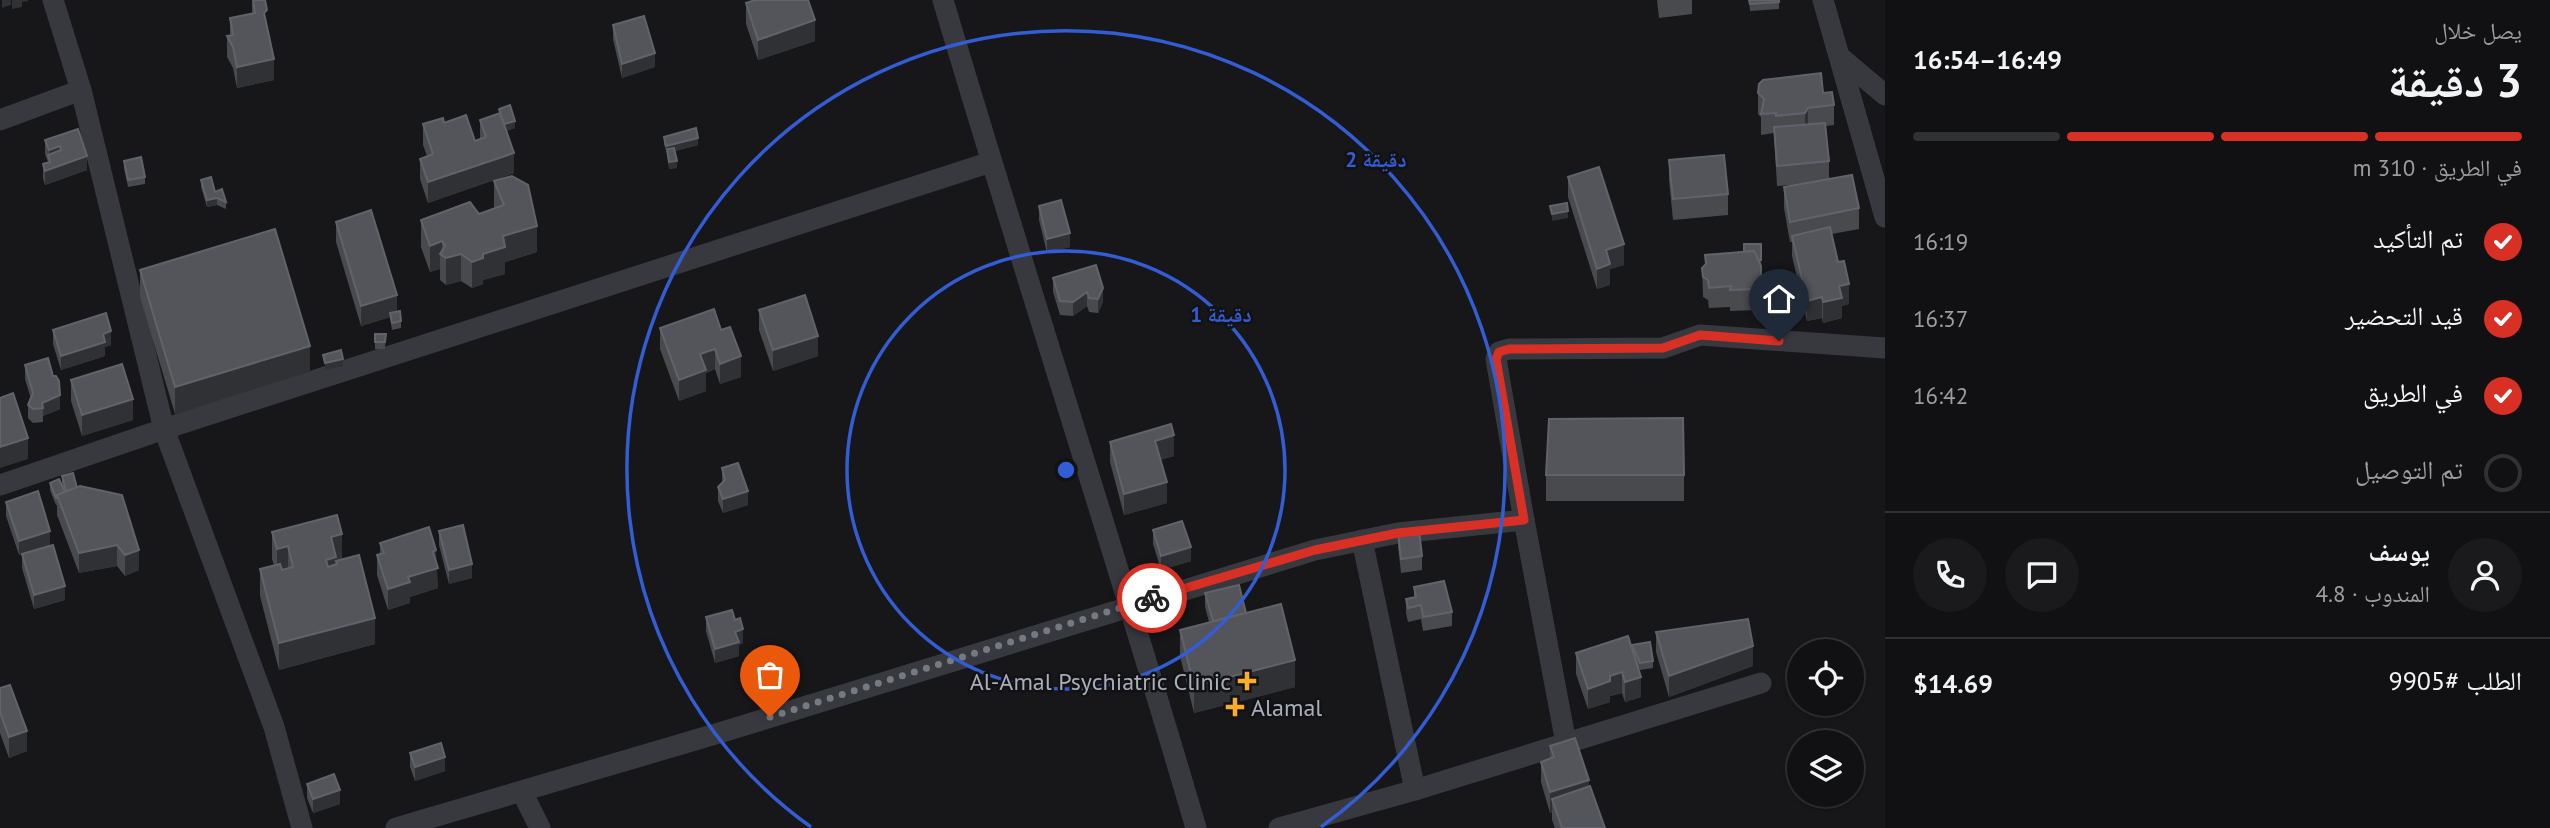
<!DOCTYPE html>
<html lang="ar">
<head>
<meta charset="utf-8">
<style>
  body { margin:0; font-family:"PT Sans","Noto Naskh Arabic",sans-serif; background:#1a1a1c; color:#f1f3f6; direction:rtl; height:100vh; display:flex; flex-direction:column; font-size:26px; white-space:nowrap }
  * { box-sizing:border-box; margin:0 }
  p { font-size:23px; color:#9c9da0 }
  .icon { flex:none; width:38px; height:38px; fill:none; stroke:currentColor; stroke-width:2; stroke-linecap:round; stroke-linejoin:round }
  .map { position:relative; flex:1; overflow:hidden; direction:ltr }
  .sheet { display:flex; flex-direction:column; background:#111113; width:665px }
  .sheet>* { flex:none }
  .controls { position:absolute; left:1787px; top:639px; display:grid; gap:14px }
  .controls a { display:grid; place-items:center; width:77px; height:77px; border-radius:50%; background:#111113; box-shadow:0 2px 5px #0004,0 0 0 2px #303133; font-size:35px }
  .pin { position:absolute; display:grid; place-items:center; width:60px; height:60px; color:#fff; margin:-72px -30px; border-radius:50% 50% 50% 0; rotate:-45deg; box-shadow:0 0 7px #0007 }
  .pin .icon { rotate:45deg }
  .courier { position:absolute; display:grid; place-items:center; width:70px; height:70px; margin:-35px; border:5px solid #d93025; border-radius:50%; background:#fff; color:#222; box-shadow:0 2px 9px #0007 }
  .summary em { font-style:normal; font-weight:700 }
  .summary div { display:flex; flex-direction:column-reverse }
  .summary { display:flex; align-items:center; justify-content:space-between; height:119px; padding:0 28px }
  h1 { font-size:46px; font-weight:700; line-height:52px }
  .bar { display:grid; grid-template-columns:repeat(4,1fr); gap:10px 7px; align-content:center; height:84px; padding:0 28px }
  .bar i { height:9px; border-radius:5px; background:#303133 }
  .bar .on { background:#d93025 }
  .bar p { grid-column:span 4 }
  .line { display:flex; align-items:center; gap:18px; padding:0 28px; border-top:2px solid #303133 }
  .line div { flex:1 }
  .round { display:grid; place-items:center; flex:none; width:74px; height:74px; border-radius:37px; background:#1a1a1c }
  ol { padding:0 28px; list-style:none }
  li { display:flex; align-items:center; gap:21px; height:77px }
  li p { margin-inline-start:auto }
  li .icon { padding:7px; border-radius:50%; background:#d93025; color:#fff; stroke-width:4 }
  li:last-child { color:#9c9da0 }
  li i { width:38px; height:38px; border:4px solid #303133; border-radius:50% }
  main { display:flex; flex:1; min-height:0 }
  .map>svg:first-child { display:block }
</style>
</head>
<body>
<main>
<section class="sheet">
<div class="summary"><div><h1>3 دقيقة</h1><p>يصل خلال</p></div><em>16:49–16:54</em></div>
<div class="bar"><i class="on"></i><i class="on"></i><i class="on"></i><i></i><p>في الطريق · 310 m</p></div>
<ol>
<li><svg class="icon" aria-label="check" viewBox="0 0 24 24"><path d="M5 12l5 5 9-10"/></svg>تم التأكيد<p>16:19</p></li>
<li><svg class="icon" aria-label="check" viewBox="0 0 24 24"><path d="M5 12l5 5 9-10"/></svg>قيد التحضير<p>16:37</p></li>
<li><svg class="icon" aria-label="check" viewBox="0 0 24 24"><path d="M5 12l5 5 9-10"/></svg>في الطريق<p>16:42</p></li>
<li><i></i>تم التوصيل</li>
</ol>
<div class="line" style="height:126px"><a class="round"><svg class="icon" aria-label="person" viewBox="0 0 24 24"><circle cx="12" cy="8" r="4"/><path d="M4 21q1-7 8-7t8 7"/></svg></a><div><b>يوسف</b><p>المندوب · 4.8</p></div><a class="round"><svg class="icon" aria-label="chat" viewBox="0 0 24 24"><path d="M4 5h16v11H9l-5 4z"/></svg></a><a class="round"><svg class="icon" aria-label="phone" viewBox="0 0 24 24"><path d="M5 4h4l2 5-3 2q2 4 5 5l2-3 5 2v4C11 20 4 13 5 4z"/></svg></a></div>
<div class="line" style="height:91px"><div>الطلب #9905</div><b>$14.69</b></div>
</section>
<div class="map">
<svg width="1885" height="828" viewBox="0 0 1885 828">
  <rect width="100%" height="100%" fill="#171719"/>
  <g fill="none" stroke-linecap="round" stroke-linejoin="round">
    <g stroke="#38393f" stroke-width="21">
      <path d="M53 0 81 90 164 429 274 727 302 828"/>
      <path d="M943 0C1025 277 1115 551 1196 828"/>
      <path d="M1823 0 1885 217"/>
      <path d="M1840 57 1885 95"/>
      <path d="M0 120 81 90"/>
      <path d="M0 485 164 429 991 162"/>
      <path d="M1524 520 1566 743"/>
      <path d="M1362 540 1415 790"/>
      <path d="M522 792 540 828"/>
      <path d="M396 828 719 733 1315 550 1398 533 1524 520 1496 359 1499 352 1509 349 1663 348 1700 335 1885 348"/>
      <path d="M1279 828 1415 790 1761 683"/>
    </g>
  </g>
  <g fill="#484a4e">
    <path d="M252 0 267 25 274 80 237 88 233 68 227 57V36H230V18L252 13Z"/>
    <path d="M1657 0H1692V14L1659 18Z"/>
    <path d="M1749 0H1779V9L1750 11Z"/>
    <path d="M746 3 815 41 758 60 746 24Z"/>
    <path d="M613 25 655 67 622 78 613 39Z"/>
    <path d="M1758 93H1823L1834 105V125L1826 126 1829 161V179L1859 208V229L1832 234 1849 304 1842 306V318L1823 323 1822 318 1807 321 1792 256V242H1790L1784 208V187L1803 184 1777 186 1774 133 1761 135V117L1758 114Z"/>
    <path d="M499 109 515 128 506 131 514 173 428 203 420 179V159L427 156 423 145V124L444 123 475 141 480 139V120L499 114Z"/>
    <path d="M78 129 87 170 45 185 43 178V164L48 162 45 154V140Z"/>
    <path d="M664 137 698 145 675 151 677 168 669 169 667 153 664 144Z"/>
    <path d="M1669 160 1728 194V215L1673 220 1669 180Z"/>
    <path d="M124 161 145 177V184L128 187 124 168Z"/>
    <path d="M1568 177 1624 265 1610 269V285L1597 289 1568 197Z"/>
    <path d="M201 180 226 202V209L217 205 207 207 201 187Z"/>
    <path d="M494 181 537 252 505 262V274L483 280V284L472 288 461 281 446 285 440 280V269L430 272 421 247V220L479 214 494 209Z"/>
    <path d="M1039 206 1070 247 1047 253 1039 220Z"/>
    <path d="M336 222 397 311 401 321V328L392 330 390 317 361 326 336 242Z"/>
    <path d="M1761 244V296L1757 310 1730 311V307L1709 308 1708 300 1703 297 1702 268 1705 265V255L1744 252Z"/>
    <path d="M1096 265 1103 302 1098 313 1089 312 1087 306 1073 316 1060 315 1053 292V278Z"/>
    <path d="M140 270 310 372 175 414 140 297Z"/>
    <path d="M759 310 818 356 773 371 759 330Z"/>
    <path d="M660 328 721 330 741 377 720 384 715 369 706 373V391L679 401 660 349Z"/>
    <path d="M53 330 111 345 105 347V356L61 370 53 344Z"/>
    <path d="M375 334H386L385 349H375Z"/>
    <path d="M25 365 60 409 43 416V422L33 423 28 418V405L31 399 25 379Z"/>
    <path d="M71 380 133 420 82 436 71 401Z"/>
    <path d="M1110 442 1174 456 1160 460 1167 503 1124 515 1110 462Z"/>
    <path d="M722 468 748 505 723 513 718 501V487L722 484Z"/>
    <rect x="1546" y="475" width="138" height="26"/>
    <path d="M62 476 77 487 139 570 125 576 117 566 79 573 57 515V505H56L50 490V483L64 491 62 483Z"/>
    <path d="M6 502 50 545 19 555 6 516Z"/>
    <path d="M1153 530 1191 561 1161 570 1153 544Z"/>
    <path d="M439 531 472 578 449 584 439 545Z"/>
    <path d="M272 532 342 559 375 644 279 670 260 596V569L274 565 272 559Z"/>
    <path d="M1398 533 1422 556V570L1401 573 1398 546Z"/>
    <path d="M380 543 436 564 438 588 410 597V603L388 610 377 575V555L380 554Z"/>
    <path d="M22 554 65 600 34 609 22 568Z"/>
    <path d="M1414 587 1452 612V626L1423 631 1421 619 1408 622 1406 613V599L1414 598Z"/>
    <path d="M1205 593 1246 613 1295 687 1194 713 1180 656V630L1209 622 1205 607Z"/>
    <path d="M706 617 735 620 743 643 739 645V656L715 663 706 631Z"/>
    <path d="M1656 632 1753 666 1669 697 1656 652Z"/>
    <path d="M1632 645 1653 661V668L1640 670 1636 662 1641 697 1625 702 1622 693 1610 696V702L1588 709 1576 674V653L1632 649Z"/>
    <path d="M0 688 27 751 9 758 0 733Z"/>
    <path d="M1550 746 1589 786 1605 828H1555L1552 820V812L1550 813 1541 782V762L1550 758Z"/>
    <path d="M410 753 445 771 415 781 410 767Z"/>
    <path d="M307 784 340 804 313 813 307 798Z"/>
  </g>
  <g fill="#303134">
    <path d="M2 0H11V5L2 8Z"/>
    <path d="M12 0H28V1L22 2V7L12 9Z"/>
    <path d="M815 20V41L758 60V40Z"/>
    <path d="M655 53V67L622 78V64Z"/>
    <path d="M274 59V80L237 88V67Z"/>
    <path d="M1808 108V128L1805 134V113Z"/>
    <path d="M515 121V128L503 132V125Z"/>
    <path d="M698 138V145L668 153 667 149 666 153V146Z"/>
    <path d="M60 146V160L49 158V150Z"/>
    <path d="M514 153V173L428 203V182Z"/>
    <path d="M87 156V170L45 185V171Z"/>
    <path d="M677 161V168L669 169V162Z"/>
    <path d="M217 198V205L207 207V200Z"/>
    <path d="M1568 211V218L1552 221V214Z"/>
    <path d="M537 226V252L505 262V274L483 280V254L503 236Z"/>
    <path d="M1070 233V247L1047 253V239Z"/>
    <path d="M442 241V256L440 254V269L430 272V246Z"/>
    <path d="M1624 244V265L1610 269V285L1597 289V269L1606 250Z"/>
    <path d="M461 254V281L446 285V258Z"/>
    <path d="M483 258V284L472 288V262Z"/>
    <path d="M1761 276V296L1757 310V289Z"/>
    <path d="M1849 284V304L1842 306V318L1823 323V302L1839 286Z"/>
    <path d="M1103 288V302L1098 313V299Z"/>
    <path d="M1087 292V306L1073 316V302Z"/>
    <path d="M397 295V315L390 313V317L361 326V306Z"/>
    <path d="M1822 297V318L1807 321V301Z"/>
    <path d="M111 331V345L105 347V356L61 370V356L103 334Z"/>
    <path d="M818 336V356L773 371V350Z"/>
    <path d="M310 346V372L175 414V387Z"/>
    <path d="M715 349V369L706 373V391L679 401V380L700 354Z"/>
    <path d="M741 356V377L720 384V364Z"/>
    <path d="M343 359V366L325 370V363Z"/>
    <path d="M60 395V409L43 416V408L42 403Z"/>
    <path d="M133 399V420L82 436V415Z"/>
    <path d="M1174 435V456L1155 461V441Z"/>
    <path d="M28 438V459L0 468V447Z"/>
    <path d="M1167 482V503L1124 515V494Z"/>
    <path d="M748 491V505L723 513V499Z"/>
    <path d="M50 531V545L19 555V541Z"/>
    <path d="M342 534V561L336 562V584L326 587V560L331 537Z"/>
    <path d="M117 545V566L79 573V553Z"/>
    <path d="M288 546V573L277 576V549Z"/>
    <path d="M1191 547V561L1161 570V556Z"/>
    <path d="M139 550V570L125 576V555Z"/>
    <path d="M436 550 438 588 410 597V603L388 610V589L408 577 433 552Z"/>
    <path d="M472 564V578L449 584V570Z"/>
    <path d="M65 586V600L34 609V595Z"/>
    <path d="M375 618V644L279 670V643Z"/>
    <path d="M743 629V643L739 645V656L715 663V649L735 632Z"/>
    <path d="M1753 646V666L1669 697V676Z"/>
    <path d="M1295 660V687L1194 713V686Z"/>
    <path d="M1622 672V693L1610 696V702L1588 709V689L1610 676Z"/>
    <path d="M1641 677V697L1625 702V682Z"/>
    <path d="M27 731V751L9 758V737Z"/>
    <path d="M445 757V771L415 781V767Z"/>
    <path d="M1589 780V801L1552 799V812L1550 813V792Z"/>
    <path d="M340 790V804L313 813V799Z"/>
  </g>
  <g fill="#53555a" stroke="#606369" stroke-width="2">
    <path d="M253 0H265L267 10 264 13 274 59 237 67 233 47 227 36 233 35 230 18 255 13Z"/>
    <path d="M755 0H808L815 20 758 40 746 3Z"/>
    <path d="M1749 0H1779V2L1750 4Z"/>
    <path d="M644 16 655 53 622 64 613 25Z"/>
    <path d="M1821 73 1823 93 1832 92 1834 105 1808 108 1805 113 1776 116V113L1761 114 1764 99 1758 93 1759 84 1763 80Z"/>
    <path d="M510 105 515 121 504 124 499 109Z"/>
    <path d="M500 113 514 153 428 182 420 159 433 154 423 124 443 118 444 123 466 115 475 141 486 137 480 120Z"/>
    <path d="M1825 123 1829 161 1777 166 1774 127Z"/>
    <path d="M696 128 698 138 666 146 664 137Z"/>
    <path d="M78 129 87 156 45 171 43 164 50 162 48 155 61 150 60 146 49 150 45 140Z"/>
    <path d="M674 148 677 161 669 162 667 149Z"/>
    <path d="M1724 155 1728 194 1673 199 1669 160Z"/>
    <path d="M141 157 145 177 128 180 124 161Z"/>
    <path d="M1599 167 1624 244 1606 250 1610 264 1597 269 1568 177Z"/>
    <path d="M1852 175 1859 208 1790 222 1784 187Z"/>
    <path d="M512 176 528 185 537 226 503 236 505 247 483 254V258L472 262 461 254 446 258 440 254 445 246 442 241 430 246 421 220 470 202 479 214 504 205 494 181Z"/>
    <path d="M211 177 215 192 222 189 226 202 217 198 207 200 201 180Z"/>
    <path d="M1061 200 1070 233 1047 239 1039 206Z"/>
    <path d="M1567 203 1568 211 1552 214 1550 206Z"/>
    <path d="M371 210 397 295 361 306 336 222Z"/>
    <path d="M1830 227 1838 262 1844 261 1849 284 1839 286 1842 298 1823 302 1822 297 1807 301 1792 236Z"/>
    <path d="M275 229 310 346 175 387 140 270Z"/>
    <path d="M1744 244H1761V260H1758L1754 251 1744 252Z"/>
    <path d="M1754 251 1761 266V276L1757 289 1730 290 1731 286 1709 288 1708 280 1703 277 1702 268 1706 264 1705 255Z"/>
    <path d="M1096 265 1103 288 1098 299 1089 298 1087 292 1073 302 1060 301 1053 278Z"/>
    <path d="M805 295 818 336 773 350 759 310Z"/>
    <path d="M714 309 721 330 730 327 741 356 720 364 715 349 700 354 706 370 679 380 660 328Z"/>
    <path d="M400 311 401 321 392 323 390 313Z"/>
    <path d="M106 313 111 331 103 334 105 342 61 356 53 330Z"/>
    <path d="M375 334H386L385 342H375Z"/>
    <path d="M341 350 343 359 325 363 323 355Z"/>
    <path d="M48 358 53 376H56L59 381 60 395 42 403 43 408 33 409 28 405 33 393 25 365Z"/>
    <path d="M122 364 133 399 82 415 71 380Z"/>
    <path d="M13 393 28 438 0 447V398Z"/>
    <path d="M1683 418 1684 475H1546L1549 419Z"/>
    <path d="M1171 424 1174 435 1155 441 1167 482 1124 494 1110 442Z"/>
    <path d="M738 463 748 491 723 499 718 487 725 480 722 468Z"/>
    <path d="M73 473 77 488 66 491 62 476Z"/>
    <path d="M59 479 65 492 57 495V498H56L50 483Z"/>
    <path d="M80 486 122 495 139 550 125 555 117 545 79 553 57 495Z"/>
    <path d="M38 491 50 531 19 541 6 502Z"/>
    <path d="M337 515 342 534 331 537 336 557 326 560 328 567 337 564 336 561 359 555 375 618 279 643 260 569 280 564 282 570 293 567 288 546 277 549 272 532Z"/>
    <path d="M1182 521 1191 547 1161 556 1153 530Z"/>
    <path d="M463 525 472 564 449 570 439 531Z"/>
    <path d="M429 527 436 550 433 552 438 568 408 577 410 582 388 589 377 555 384 553 380 543Z"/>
    <path d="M1419 530 1422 556 1401 559 1398 533Z"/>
    <path d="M53 545 65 586 34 595 22 554Z"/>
    <path d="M1444 581 1452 612 1423 617 1421 605 1408 608 1406 599 1416 597 1414 587Z"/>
    <path d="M1239 585 1246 613 1213 621 1205 593Z"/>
    <path d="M1281 604 1295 660 1194 686 1180 630Z"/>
    <path d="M732 610 735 620 740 618 743 629 735 632 739 642 715 649 706 617Z"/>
    <path d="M1748 619 1753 646 1669 676 1656 632Z"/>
    <path d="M1628 636 1641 677 1625 682 1622 672 1610 676V681L1588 689 1576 653Z"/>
    <path d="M1650 642 1653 661 1640 663 1632 645Z"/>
    <path d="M10 685 27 731 9 737 0 712V688Z"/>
    <path d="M1575 738 1589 780 1550 792 1541 762 1554 757 1550 746Z"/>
    <path d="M441 743 445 757 415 767 410 753Z"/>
    <path d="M334 774 340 790 313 799 307 784Z"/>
    <path d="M1590 786 1605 828H1562L1552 799Z"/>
  </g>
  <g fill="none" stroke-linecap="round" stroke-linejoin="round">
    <path stroke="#757a82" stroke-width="7" stroke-dasharray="0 12.6" d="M770 717 1152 598"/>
    <path stroke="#d93025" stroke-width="9" d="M1152 598 1315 550 1398 533 1524 520 1496 359 1499 352 1509 349 1663 348 1700 335 1779 341"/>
  </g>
  <g fill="none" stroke="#325dd4" stroke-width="3.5">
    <circle cx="1066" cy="470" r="219"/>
    <path d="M811 827A439 439 0 1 1 1321 827"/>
  </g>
  <g fill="#feaa2a" stroke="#121214" stroke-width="2.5">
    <path d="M1243.5 670.5h7v7h7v7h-7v7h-7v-7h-7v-7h7z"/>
    <path d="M1231.5 696.5h7v7h7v7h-7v7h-7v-7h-7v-7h7z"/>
  </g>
  <g text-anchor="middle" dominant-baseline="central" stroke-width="5" stroke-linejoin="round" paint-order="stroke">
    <g font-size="24" fill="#a8afba" stroke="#121214" text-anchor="end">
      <text x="1231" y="681">Al-Amal Psychiatric Clinic</text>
      <text x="1251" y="707" text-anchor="start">Alamal</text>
    </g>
  </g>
  <circle cx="1066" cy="470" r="10" fill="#325dd4" stroke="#121214" stroke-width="3.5"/>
  <g font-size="21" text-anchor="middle" font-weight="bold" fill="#325dd4" stroke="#121214" stroke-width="5" stroke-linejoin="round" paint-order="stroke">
    <text x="1376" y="167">2 دقيقة</text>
    <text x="1221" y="322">1 دقيقة</text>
  </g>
</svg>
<div class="controls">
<a><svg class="icon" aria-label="locate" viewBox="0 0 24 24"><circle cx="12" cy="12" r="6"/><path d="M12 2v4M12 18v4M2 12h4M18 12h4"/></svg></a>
<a><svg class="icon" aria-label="layers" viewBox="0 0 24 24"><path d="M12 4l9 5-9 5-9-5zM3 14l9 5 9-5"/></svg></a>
</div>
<div class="pin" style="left:770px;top:717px;background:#ea580c"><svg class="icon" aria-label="bag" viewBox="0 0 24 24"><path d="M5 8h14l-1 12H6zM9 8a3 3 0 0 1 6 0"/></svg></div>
<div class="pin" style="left:1779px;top:341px;background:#1f2937"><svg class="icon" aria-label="home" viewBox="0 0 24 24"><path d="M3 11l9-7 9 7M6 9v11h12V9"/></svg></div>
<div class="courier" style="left:1152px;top:598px"><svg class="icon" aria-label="bike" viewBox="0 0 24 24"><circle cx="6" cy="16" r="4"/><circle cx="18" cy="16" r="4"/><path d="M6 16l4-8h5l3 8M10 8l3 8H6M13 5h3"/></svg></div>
</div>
</main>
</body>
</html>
